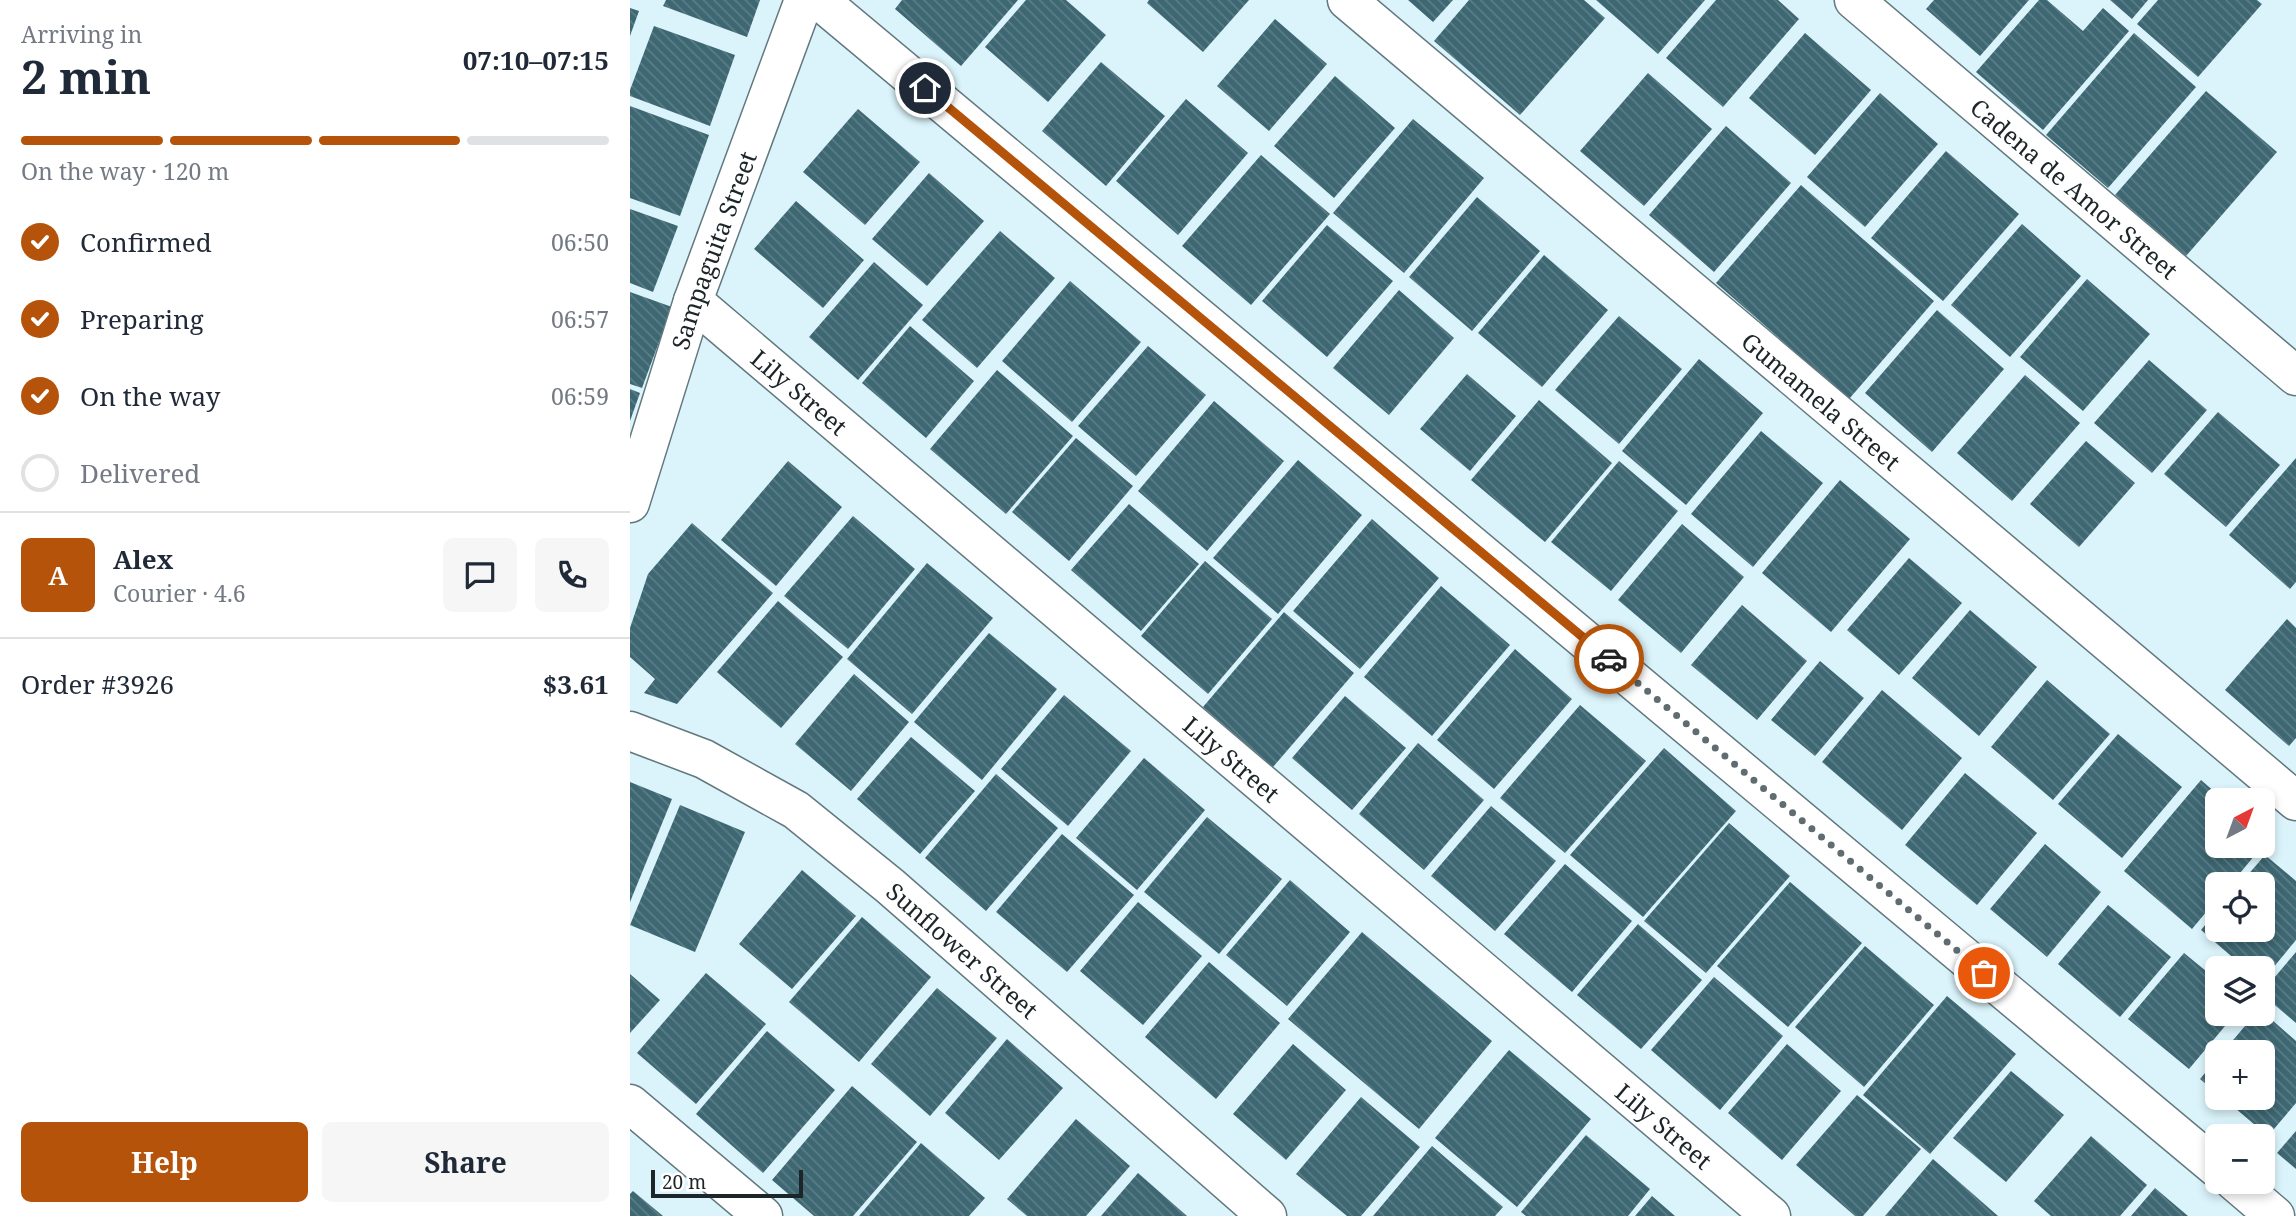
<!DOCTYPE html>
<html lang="en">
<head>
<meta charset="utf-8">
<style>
  body { margin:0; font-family:"Noto Serif",serif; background:#f6f6f7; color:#1f2937; height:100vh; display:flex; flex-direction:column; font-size:26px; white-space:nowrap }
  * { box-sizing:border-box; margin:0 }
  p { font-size:23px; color:#747a83 }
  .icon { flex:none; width:38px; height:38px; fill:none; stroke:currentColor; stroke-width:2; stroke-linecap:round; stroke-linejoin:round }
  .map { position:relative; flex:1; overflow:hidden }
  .sheet { display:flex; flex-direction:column; background:#fff; width:630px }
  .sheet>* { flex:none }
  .needle { width:46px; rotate:41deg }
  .buttons { position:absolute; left:1575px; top:788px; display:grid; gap:14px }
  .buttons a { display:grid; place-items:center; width:70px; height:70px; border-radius:10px; background:#fff; box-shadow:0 4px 10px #0003; font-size:35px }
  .scale { position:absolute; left:21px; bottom:18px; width:152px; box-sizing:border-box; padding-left:7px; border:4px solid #1c2527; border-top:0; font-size:19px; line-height:24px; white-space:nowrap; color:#1c2527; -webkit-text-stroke:5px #fff; paint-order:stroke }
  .pin { position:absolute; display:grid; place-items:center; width:60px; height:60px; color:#fff; margin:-30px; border:4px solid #fff; border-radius:50%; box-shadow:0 2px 7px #0007 }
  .courier { position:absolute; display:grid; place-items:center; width:70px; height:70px; margin:-35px; border:5px solid #b45309; border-radius:50%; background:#fff; color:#222; box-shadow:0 2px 9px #0007 }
  .headline em { font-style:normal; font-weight:700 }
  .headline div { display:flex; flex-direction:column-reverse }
  .headline { display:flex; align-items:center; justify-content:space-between; height:119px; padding:0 21px }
  h1 { font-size:46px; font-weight:700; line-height:52px }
  .bar { display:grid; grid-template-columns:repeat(4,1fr); gap:10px 7px; align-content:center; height:84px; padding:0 21px }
  .bar i { height:9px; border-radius:5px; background:#e0e1e3 }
  .bar .current { background:#b45309 }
  .bar p { grid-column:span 4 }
  .line { display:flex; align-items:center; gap:18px; padding:0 21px; border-top:2px solid #e0e1e3 }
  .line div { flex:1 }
  .round { display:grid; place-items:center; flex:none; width:74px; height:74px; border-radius:10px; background:#f6f6f7 }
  ol { padding:0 21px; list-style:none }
  li { display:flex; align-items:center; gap:21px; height:77px }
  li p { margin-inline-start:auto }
  li .icon { padding:7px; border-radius:50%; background:#b45309; color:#fff; stroke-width:4 }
  li:last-child { color:#747a83 }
  li i { width:38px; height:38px; border:4px solid #e0e1e3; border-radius:50% }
  .button { display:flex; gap:14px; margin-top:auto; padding:14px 21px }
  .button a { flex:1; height:80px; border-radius:10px; background:#b45309; color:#fff; font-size:28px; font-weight:700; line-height:80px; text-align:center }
  .button a+a { background:#f6f6f7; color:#1f2937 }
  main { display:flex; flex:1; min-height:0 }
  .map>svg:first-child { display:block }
</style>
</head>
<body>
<main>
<section class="sheet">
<div class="headline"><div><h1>2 min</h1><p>Arriving in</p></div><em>07:10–07:15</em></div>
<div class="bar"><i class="current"></i><i class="current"></i><i class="current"></i><i></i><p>On the way · 120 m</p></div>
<ol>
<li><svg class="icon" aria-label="check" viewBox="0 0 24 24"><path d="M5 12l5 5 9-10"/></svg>Confirmed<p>06:50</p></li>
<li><svg class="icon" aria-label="check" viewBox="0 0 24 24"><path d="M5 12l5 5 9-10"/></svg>Preparing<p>06:57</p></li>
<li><svg class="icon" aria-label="check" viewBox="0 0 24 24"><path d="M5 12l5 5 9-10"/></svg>On the way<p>06:59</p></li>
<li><i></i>Delivered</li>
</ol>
<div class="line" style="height:126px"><b class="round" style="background:#b45309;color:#fff">A</b><div><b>Alex</b><p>Courier · 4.6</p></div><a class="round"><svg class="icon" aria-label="chat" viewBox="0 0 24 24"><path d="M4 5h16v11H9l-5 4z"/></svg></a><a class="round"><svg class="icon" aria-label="phone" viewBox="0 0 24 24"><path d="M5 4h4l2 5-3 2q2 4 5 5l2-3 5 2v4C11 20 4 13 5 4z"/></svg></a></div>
<div class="line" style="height:91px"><div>Order #3926</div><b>$3.61</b></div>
<div class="button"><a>Help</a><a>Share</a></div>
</section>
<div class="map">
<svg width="1666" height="1216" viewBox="0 0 1666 1216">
  <defs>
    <pattern id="building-back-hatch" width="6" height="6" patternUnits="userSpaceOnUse" patternTransform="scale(1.75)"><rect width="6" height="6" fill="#3d6772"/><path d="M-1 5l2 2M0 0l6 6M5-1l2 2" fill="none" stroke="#5c7d85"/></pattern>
  </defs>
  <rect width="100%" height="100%" fill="#dbf4fb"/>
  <g fill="url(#building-back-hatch)">
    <path d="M36 0H130L117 37 33 6Z"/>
    <path d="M272 0H388L331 66 265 9Z"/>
    <path d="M396 0H436L476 35 418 102 355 47Z"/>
    <path d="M519 0H619L573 52 517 3Z"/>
    <path d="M778 0H823L803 22Z"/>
    <path d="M839 0H954L975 18 890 115 804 41Z"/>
    <path d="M966 0H1075L1028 54Z"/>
    <path d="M1086 0H1148L1169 19 1093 107 1036 58Z"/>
    <path d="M1304 0H1399L1350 56 1296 9Z"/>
    <path d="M1409 0H1417L1453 31 1473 8 1499 31 1413 130 1346 72Z"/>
    <path d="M1480 0H1518L1502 19Z"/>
    <path d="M1528 0H1627L1632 4 1568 77 1507 24Z"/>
    <path d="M0 8 9 11 0 36Z"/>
    <path d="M645 19 697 64 639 131 587 86Z"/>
    <path d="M24 26 105 55 80 126 0 96V90Z"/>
    <path d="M1175 33 1241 90 1185 155 1119 98Z"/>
    <path d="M1504 33 1566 87 1478 188 1416 135Z"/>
    <path d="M471 62 535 116 476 186 412 131Z"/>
    <path d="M1018 73 1082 129 1014 206 950 151Z"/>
    <path d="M705 76 765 128 704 198 644 146Z"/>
    <path d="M1576 91 1647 152 1556 256 1485 195Z"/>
    <path d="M1250 93 1308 144 1235 227 1177 177Z"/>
    <path d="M556 99 618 153 548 235 486 181Z"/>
    <path d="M0 106 79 135 50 216 0 198Z"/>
    <path d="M228 109 290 162 235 225 173 172Z"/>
    <path d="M783 119 854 178 774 273 703 213Z"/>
    <path d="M1096 126 1161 183 1084 272 1019 215Z"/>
    <path d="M1316 151 1389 214 1313 301 1241 238Z"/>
    <path d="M631 155 700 214 621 305 552 246Z"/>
    <path d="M299 173 354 221 297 286 242 239Z"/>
    <path d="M1171 185 1304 301 1219 399 1086 283Z"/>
    <path d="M847 197 910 251 842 331 779 277Z"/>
    <path d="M166 201 234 260 193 308 124 249Z"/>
    <path d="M0 209 48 226 23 292 0 283Z"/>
    <path d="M1392 224 1451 276 1380 357 1321 305Z"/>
    <path d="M697 225 763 281 697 357 632 301Z"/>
    <path d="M370 231 425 278 347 368 292 320Z"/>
    <path d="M914 255 978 310 912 387 848 333Z"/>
    <path d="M244 262 293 305 228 380 179 337Z"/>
    <path d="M1457 279 1520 334 1453 411 1390 357Z"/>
    <path d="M440 281 511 342 442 422 372 361Z"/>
    <path d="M769 290 824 338 759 415 703 368Z"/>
    <path d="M0 292 42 307 12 388 0 384Z"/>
    <path d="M1307 310 1374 369 1302 452 1235 393Z"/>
    <path d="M989 316 1052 369 989 444 925 390Z"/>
    <path d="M280 326 344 381 296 438 232 383Z"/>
    <path d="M518 346 576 395 506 476 448 426Z"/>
    <path d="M1069 359 1133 413 1056 505 992 451Z"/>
    <path d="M1519 360 1577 410 1522 473 1464 423Z"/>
    <path d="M367 370 443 436 376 514 300 449Z"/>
    <path d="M837 374 886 416 840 471 790 429Z"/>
    <path d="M1395 375 1450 423 1382 501 1327 453Z"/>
    <path d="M0 389 10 393 0 421Z"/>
    <path d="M909 400 982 463 915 542 841 480Z"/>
    <path d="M584 401 654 461 577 551 508 491Z"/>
    <path d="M1588 412 1650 465 1596 527 1534 474Z"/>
    <path d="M1131 431 1193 483 1123 567 1061 514Z"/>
    <path d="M446 438 503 486 439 561 382 512Z"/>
    <path d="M1456 441 1505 483 1449 547 1400 504Z"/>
    <path d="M1666 458V582L1660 589 1599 535Z"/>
    <path d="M668 460 732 515 648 614 583 558Z"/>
    <path d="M158 461 212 507 146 586 91 540Z"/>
    <path d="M989 461 1048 511 981 591 921 542Z"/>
    <path d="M1210 480 1280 539 1201 632 1132 573Z"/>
    <path d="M499 504 569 564 511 631 441 570Z"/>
    <path d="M223 516 285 569 218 649 154 596Z"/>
    <path d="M742 519 809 578 730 669 663 611Z"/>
    <path d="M62 523 143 593 47 704 14 693 25 679 0 657V628L18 574Z"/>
    <path d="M1052 524 1114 577 1051 653 988 600Z"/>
    <path d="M1279 558 1332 603 1269 675 1217 630Z"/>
    <path d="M575 561 642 619 578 694 511 636Z"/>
    <path d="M297 563 363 618 282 714 217 659Z"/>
    <path d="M811 586 880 645 802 736 734 677Z"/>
    <path d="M148 601 213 657 151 728 87 672Z"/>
    <path d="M1112 605 1177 661 1127 720 1061 665Z"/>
    <path d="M1340 610 1407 667 1349 736 1282 678Z"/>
    <path d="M654 612 724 673 643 767 573 707Z"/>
    <path d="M1657 619 1666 628V738L1659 746 1595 690Z"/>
    <path d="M359 633 427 689 352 780 284 722Z"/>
    <path d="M885 649 942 699 864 789 807 740Z"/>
    <path d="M1190 661 1234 698 1185 756 1141 720Z"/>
    <path d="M224 674 279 722 221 791 165 744Z"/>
    <path d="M1417 680 1480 734 1423 800 1361 747Z"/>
    <path d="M1252 690 1332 758 1272 830 1192 762Z"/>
    <path d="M434 695 501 751 438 826 371 769Z"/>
    <path d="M715 696 776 748 722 810 662 758Z"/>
    <path d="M950 705 1016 761 935 853 870 798Z"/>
    <path d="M1488 734 1552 787 1492 858 1428 804Z"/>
    <path d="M281 737 345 791 290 854 227 799Z"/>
    <path d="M788 743 854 800 794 870 729 814Z"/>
    <path d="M1034 748 1106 811 1013 917 940 855Z"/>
    <path d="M514 758 575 810 507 890 446 838Z"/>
    <path d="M1335 773 1407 833 1347 905 1275 845Z"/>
    <path d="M366 774 428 828 356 911 295 858Z"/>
    <path d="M1571 780 1594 800H1587V845H1633V832L1639 838 1601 884H1587V899L1562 929 1494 871Z"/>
    <path d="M0 782 42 799 0 902Z"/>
    <path d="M50 805 115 832 65 952 0 925Z"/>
    <path d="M861 806 926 861 865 931 801 876Z"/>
    <path d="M577 817 652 879 589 954 514 892Z"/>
    <path d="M1099 823 1160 876 1076 973 1014 921Z"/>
    <path d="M432 834 504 895 437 972 366 912Z"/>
    <path d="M1415 844 1471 892 1417 957 1360 909Z"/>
    <path d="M1635 855 1666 881V940L1633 980V968H1615L1571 930 1587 911V929H1633V884H1610Z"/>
    <path d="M935 864 1002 921 942 992 874 934Z"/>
    <path d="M172 870 226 916 162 989 109 944Z"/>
    <path d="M660 880 720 932 657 1006 596 955Z"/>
    <path d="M1160 882 1232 943 1158 1027 1087 966Z"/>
    <path d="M508 902 572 956 513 1025 450 971Z"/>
    <path d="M1478 905 1541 957 1490 1017 1428 964Z"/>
    <path d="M232 917 301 977 229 1062 159 1002Z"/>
    <path d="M1008 924 1072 980 1011 1049 947 995Z"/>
    <path d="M732 932 862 1041 789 1129 658 1019Z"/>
    <path d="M1235 946 1304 1005 1234 1087 1165 1027Z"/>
    <path d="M1666 952V1023L1633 995V991Z"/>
    <path d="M1554 953 1587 980V1013H1606L1559 1069 1498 1019Z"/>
    <path d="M579 962 650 1023 586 1099 515 1037Z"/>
    <path d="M76 973 136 1024 66 1104 7 1053Z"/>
    <path d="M0 974 30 1000 0 1033Z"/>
    <path d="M1084 977 1153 1036 1090 1110 1021 1050Z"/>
    <path d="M307 988 367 1038 300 1116 241 1064Z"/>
    <path d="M1317 996 1386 1054 1300 1154 1233 1095Z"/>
    <path d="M1626 1013H1634L1666 1041V1103L1638 1136 1592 1097H1633V1052H1593Z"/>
    <path d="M137 1031 205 1090 133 1173 66 1114Z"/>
    <path d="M377 1039 433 1088 369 1160 315 1113Z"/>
    <path d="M663 1044 716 1090 656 1160 603 1114Z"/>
    <path d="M1157 1044 1211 1091 1152 1160 1098 1113Z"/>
    <path d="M879 1050 961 1119 887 1207 805 1138Z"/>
    <path d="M1587 1059V1093L1570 1079Z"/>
    <path d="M1381 1071 1434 1115 1376 1182 1323 1138Z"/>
    <path d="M222 1086 287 1142 223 1216H184L142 1180Z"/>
    <path d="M1227 1095 1291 1149 1233 1216H1225L1166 1165Z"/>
    <path d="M731 1097 790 1147 731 1216H717L666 1174Z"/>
    <path d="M446 1119 500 1166 456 1216H397L377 1199Z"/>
    <path d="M1666 1131V1169L1647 1153Z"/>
    <path d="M956 1135 1020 1189 998 1216H896L891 1212Z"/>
    <path d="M1461 1136 1517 1185 1490 1216H1421L1404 1201Z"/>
    <path d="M291 1143 355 1198 339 1216H229Z"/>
    <path d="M802 1146 873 1207 865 1216H743Z"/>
    <path d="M1303 1159 1368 1216H1255Z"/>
    <path d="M508 1173 557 1216H471Z"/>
    <path d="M1525 1188 1558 1216H1501Z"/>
    <path d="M3 1191 33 1216H0V1194Z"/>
    <path d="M1022 1196 1045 1216H1005Z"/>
  </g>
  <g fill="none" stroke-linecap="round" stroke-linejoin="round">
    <g stroke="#62787e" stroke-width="41">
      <g id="street">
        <path d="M189 0 1587 1168"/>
        <path id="s1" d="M717 0 1666 801"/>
        <path id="s2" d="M1224 0 1666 376"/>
        <path id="s3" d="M63 301 1141 1216"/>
        <path id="s4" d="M0 503 63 301 174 0"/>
        <path id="s5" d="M0 731 74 759 166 810 260 886 637 1216"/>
        <path d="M0 1104 133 1216"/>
        <path d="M1604 1181 1645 1216"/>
      </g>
    </g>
    <use href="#street" stroke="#fff" stroke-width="38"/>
  </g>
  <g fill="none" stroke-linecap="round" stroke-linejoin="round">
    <path stroke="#5f6d71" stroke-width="7" stroke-dasharray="0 12.6" d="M979 659 1354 973"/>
    <path stroke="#b45309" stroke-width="9" d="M295 88 979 659"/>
  </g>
  <g text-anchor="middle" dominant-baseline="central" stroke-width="7" stroke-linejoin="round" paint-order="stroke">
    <g font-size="24" fill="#1c2527" stroke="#fff">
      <text stroke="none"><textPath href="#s2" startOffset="290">Cadena de Amor Street</textPath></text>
      <text stroke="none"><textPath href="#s4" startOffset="266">Sampaguita Street</textPath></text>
      <text stroke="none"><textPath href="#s3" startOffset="140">Lily Street</textPath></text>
      <text stroke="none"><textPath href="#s1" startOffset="621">Gumamela Street</textPath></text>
      <text stroke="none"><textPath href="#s3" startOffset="707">Lily Street</textPath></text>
      <text stroke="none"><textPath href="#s5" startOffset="402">Sunflower Street</textPath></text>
      <text stroke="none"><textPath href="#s3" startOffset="1274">Lily Street</textPath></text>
    </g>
  </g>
</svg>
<div class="buttons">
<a><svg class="needle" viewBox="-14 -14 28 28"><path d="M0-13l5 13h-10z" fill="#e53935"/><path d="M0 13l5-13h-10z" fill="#747a83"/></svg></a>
<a><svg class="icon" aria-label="locate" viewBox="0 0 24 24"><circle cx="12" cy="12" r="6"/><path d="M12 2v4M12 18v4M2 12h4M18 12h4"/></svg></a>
<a><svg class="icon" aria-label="layers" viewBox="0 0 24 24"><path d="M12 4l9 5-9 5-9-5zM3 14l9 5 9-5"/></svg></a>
<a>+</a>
<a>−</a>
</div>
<div class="scale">20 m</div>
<div class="pin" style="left:1354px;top:973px;background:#ea580c"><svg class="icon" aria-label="bag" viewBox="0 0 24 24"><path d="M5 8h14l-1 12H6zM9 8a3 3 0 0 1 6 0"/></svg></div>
<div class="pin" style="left:295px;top:88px;background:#1f2937"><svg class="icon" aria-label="home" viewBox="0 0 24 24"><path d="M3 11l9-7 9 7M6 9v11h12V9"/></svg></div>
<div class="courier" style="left:979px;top:659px"><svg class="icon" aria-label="car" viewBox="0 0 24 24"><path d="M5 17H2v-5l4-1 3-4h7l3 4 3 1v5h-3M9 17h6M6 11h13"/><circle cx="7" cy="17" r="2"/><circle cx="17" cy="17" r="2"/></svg></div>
</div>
</main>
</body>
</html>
